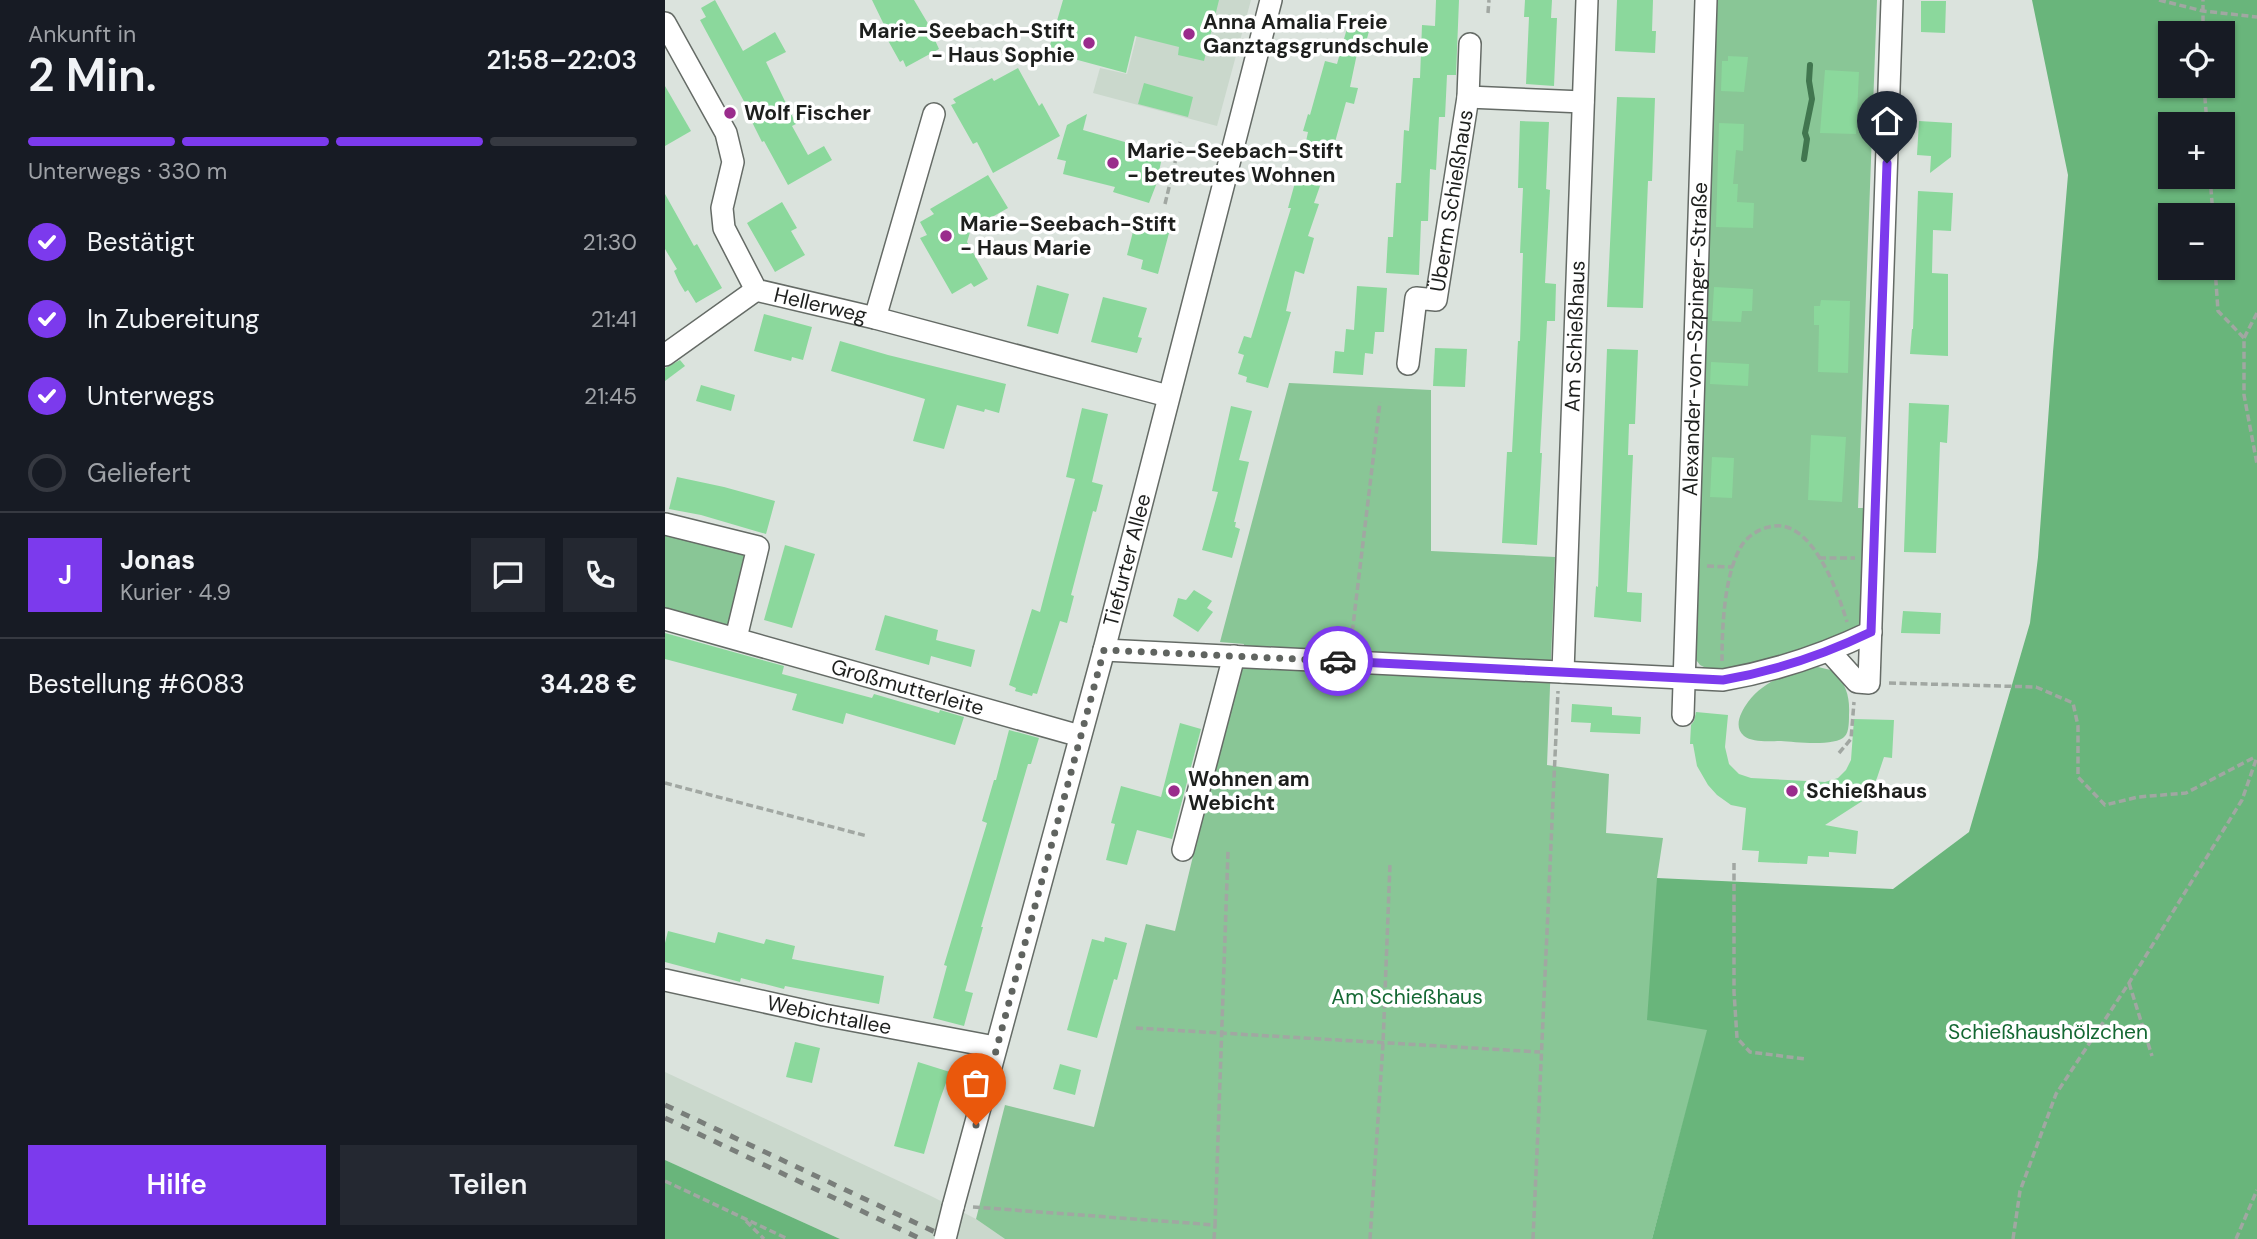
<!DOCTYPE html>
<html lang="de">
<head>
<meta charset="utf-8">
<style>
  body { margin:0; font-family:"DM Sans",sans-serif; background:#242831; color:#f1f3f6; height:100vh; display:flex; flex-direction:column; font-size:26px; white-space:nowrap }
  * { box-sizing:border-box; margin:0 }
  p { font-size:23px; color:#9ea1a6 }
  .icon { flex:none; width:38px; height:38px; fill:none; stroke:currentColor; stroke-width:2; stroke-linecap:round; stroke-linejoin:round }
  .map { position:relative; flex:1; overflow:hidden }
  .drawer { display:flex; flex-direction:column; background:#171b24; width:665px }
  .drawer>* { flex:none }
  .fabs { position:absolute; left:1493px; top:21px; display:grid; gap:14px }
  .fabs a { display:grid; place-items:center; width:77px; height:77px; border-radius:0px; background:#171b24; box-shadow:0 2px 5px #0004; font-size:35px }
  .pin { position:absolute; display:grid; place-items:center; width:60px; height:60px; color:#fff; margin:-72px -30px; border-radius:50% 50% 50% 0; rotate:-45deg; box-shadow:0 0 7px #0007 }
  .pin .icon { rotate:45deg }
  .courier { position:absolute; display:grid; place-items:center; width:70px; height:70px; margin:-35px; border:5px solid #7c3aed; border-radius:50%; background:#fff; color:#222; box-shadow:0 2px 9px #0007 }
  .summary em { font-style:normal; font-weight:600 }
  .summary div { display:flex; flex-direction:column-reverse }
  .summary { display:flex; align-items:center; justify-content:space-between; height:119px; padding:0 28px }
  h1 { font-size:46px; font-weight:600; line-height:52px }
  .bar { display:grid; grid-template-columns:repeat(4,1fr); gap:10px 7px; align-content:center; height:84px; padding:0 28px }
  .bar i { height:9px; border-radius:5px; background:#363941 }
  .bar .selected { background:#7c3aed }
  .bar p { grid-column:span 4 }
  .line { display:flex; align-items:center; gap:18px; padding:0 28px; border-top:2px solid #363941 }
  .line div { flex:1 }
  .round { display:grid; place-items:center; flex:none; width:74px; height:74px; border-radius:0px; background:#242831 }
  ol { padding:0 28px; list-style:none }
  li { display:flex; align-items:center; gap:21px; height:77px }
  li p { margin-inline-start:auto }
  li .icon { padding:7px; border-radius:50%; background:#7c3aed; color:#fff; stroke-width:4 }
  li:last-child { color:#9ea1a6 }
  li i { width:38px; height:38px; border:4px solid #363941; border-radius:50% }
  .button { display:flex; gap:14px; margin-top:auto; padding:14px 28px }
  .button a { flex:1; height:80px; border-radius:0px; background:#7c3aed; color:#fff; font-size:28px; font-weight:600; line-height:80px; text-align:center }
  .button a+a { background:#242831; color:#f1f3f6 }
  main { display:flex; flex:1; min-height:0 }
  .map>svg:first-child { display:block }
</style>
</head>
<body>
<main>
<section class="drawer">
<div class="summary"><div><h1>2 Min.</h1><p>Ankunft in</p></div><em>21:58–22:03</em></div>
<div class="bar"><i class="selected"></i><i class="selected"></i><i class="selected"></i><i></i><p>Unterwegs · 330 m</p></div>
<ol>
<li><svg class="icon" aria-label="check" viewBox="0 0 24 24"><path d="M5 12l5 5 9-10"/></svg>Bestätigt<p>21:30</p></li>
<li><svg class="icon" aria-label="check" viewBox="0 0 24 24"><path d="M5 12l5 5 9-10"/></svg>In Zubereitung<p>21:41</p></li>
<li><svg class="icon" aria-label="check" viewBox="0 0 24 24"><path d="M5 12l5 5 9-10"/></svg>Unterwegs<p>21:45</p></li>
<li><i></i>Geliefert</li>
</ol>
<div class="line" style="height:126px"><b class="round" style="background:#7c3aed;color:#fff">J</b><div><b>Jonas</b><p>Kurier · 4.9</p></div><a class="round"><svg class="icon" aria-label="chat" viewBox="0 0 24 24"><path d="M4 5h16v11H9l-5 4z"/></svg></a><a class="round"><svg class="icon" aria-label="phone" viewBox="0 0 24 24"><path d="M5 4h4l2 5-3 2q2 4 5 5l2-3 5 2v4C11 20 4 13 5 4z"/></svg></a></div>
<div class="line" style="height:91px"><div>Bestellung #6083</div><b>34.28 €</b></div>
<div class="button"><a>Hilfe</a><a>Teilen</a></div>
</section>
<div class="map">
<svg width="1592" height="1239" viewBox="0 0 1592 1239">
  <rect width="100%" height="100%" fill="#dbe3dd"/>
  <g fill="#cad8cc">
    <path d="M481 0H586L552 126 428 93 435 68 462 74Z"/>
    <path d="M0 1072 266 1196 311 1219 340 1239H175L0 1160Z"/>
  </g>
  <g fill="#89c696">
    <path d="M1049 0H1212L1193 508H1200L1197 617 1195 623 1190 629 1132 654 1062 669 1045 670 1035 665 1028 656Z"/>
    <path d="M624 383 766 390V551L890 557 882 765 944 774 941 833 998 838 992 878 1043 1030 987 1239H340L311 1219 340 1105 429 1127 481 924 510 931 579 644 555 642Z"/>
    <path d="M0 534 82 555 63 625 0 608Z"/>
    <path d="M1153 667 1170 671C1181 686 1185 696 1184 715 1184 721 1184 732 1180 736 1171 747 1130 742 1116 741 1106 741 1088 743 1079 736 1068 726 1076 712 1083 702 1099 680 1127 671 1153 667Z"/>
  </g>
  <g fill="#69b57b" fill-rule="evenodd">
    <path d="M1367 0H1592V1239H987L1042 1030 982 1020 992 878 1228 889 1304 832 1365 623 1373 557 1388 352 1403 175ZM1505 33H1558V86H1505ZM1505 124H1558V177H1505ZM1505 215H1558V268H1505Z"/>
    <path d="M0 1160 175 1239H0Z"/>
  </g>
  <g fill="none" stroke-linecap="round" stroke-linejoin="round">
    <path stroke="#41764f" stroke-width="6" d="M1139 159 1142 139 1140 133 1147 99 1144 81 1145 65"/>
  </g>
  <g fill="#8bd89c">
    <path d="M50 0 78 51 110 32 121 52 101 62 131 124 127 126 143 155 159 146 167 160 123 185 99 141 97 142 86 120 88 118 35 20 41 17 36 8Z"/>
    <path d="M207 0H249L271 37 269 38 274 49 241 67 238 60 235 62 220 35 223 33Z"/>
    <path d="M398 0H554L539 61 513 55 514 47 470 36 461 73 383 52Z"/>
    <path d="M771 0H794L791 75H782L780 117H774L771 170 765 169 763 221H756L754 275 721 273 723 237H728L731 183H736L739 130 744 131 748 78H755L757 25 770 26Z"/>
    <path d="M860 0H887L886 18H892L889 86 861 84 864 17H859Z"/>
    <path d="M952 0H988L987 31H991L990 53 950 51Z"/>
    <path d="M1256 1H1281L1280 33 1256 32Z"/>
    <path d="M686 14 707 20 700 46 694 44 685 87 693 88 689 104 681 102 667 153 640 146 643 132 638 131 643 114 645 115 660 61 672 64Z"/>
    <path d="M1063 56 1083 57 1079 92 1056 91 1057 61H1063Z"/>
    <path d="M353 68 374 106 377 103 395 136 328 173 312 142 308 144 286 105 291 103 288 99 327 78 329 81Z"/>
    <path d="M1160 70 1194 72 1191 134 1155 133Z"/>
    <path d="M479 83 528 97 523 117 473 104Z"/>
    <path d="M0 86 26 131 0 146Z"/>
    <path d="M952 97 990 98 987 181H983L978 308 942 307Z"/>
    <path d="M422 114 418 130 498 153 491 185 484 203 448 192 450 187 398 174 401 161 392 159 402 125Z"/>
    <path d="M855 121 884 122 881 189 885 190 880 283 891 284 890 321H882L875 453H877L872 545 837 543 842 452H847L853 341H855L858 253H855L858 188H853Z"/>
    <path d="M1254 121 1287 123 1286 157 1265 173 1266 156 1252 155Z"/>
    <path d="M1054 123 1079 124 1078 151 1071 150 1068 184H1073L1072 202 1089 203 1088 228 1051 227Z"/>
    <path d="M323 175 343 208 306 229 302 242 323 279 309 287 306 283 287 294 255 238 262 235 255 222 269 214 265 209Z"/>
    <path d="M631 179 655 186 649 203 654 204 643 236 649 238 639 274 630 271 621 311 626 312 603 388 581 382 582 377 573 374 579 355 573 353 579 336 586 338 626 208H623Z"/>
    <path d="M1253 191 1288 193 1286 231 1268 230 1267 273 1283 274V356L1245 354 1247 329H1248Z"/>
    <path d="M0 194 29 246 32 244 57 288 31 303 23 290 20 292 14 282 9 271 12 269 0 249Z"/>
    <path d="M117 202 132 228 126 231 140 255 110 272 82 223Z"/>
    <path d="M470 224 504 233 493 274 476 269 478 260 462 255Z"/>
    <path d="M372 285 404 294 393 334 362 326Z"/>
    <path d="M692 286 722 288 719 332H710L708 354 700 353 698 375 668 373 670 351 679 352 681 329 689 330Z"/>
    <path d="M1049 287 1088 289 1087 311H1077L1076 322 1047 321Z"/>
    <path d="M438 297 482 308 473 337 477 338 472 353 426 342Z"/>
    <path d="M1156 300 1185 301 1183 373 1153 372 1154 325H1149V306H1155Z"/>
    <path d="M99 314 147 327 138 360 127 357 126 361 89 351Z"/>
    <path d="M175 341 223 355 341 384 334 413 320 409 319 412 292 405 279 449 248 441 260 399 166 371Z"/>
    <path d="M770 348 802 349 800 387 768 386Z"/>
    <path d="M942 349 973 350 970 424H964L963 455H968L962 592 977 593 976 622 929 617 931 586 933 587Z"/>
    <path d="M15 360 20 366 0 381V368Z"/>
    <path d="M1046 362 1084 364 1083 386 1045 384Z"/>
    <path d="M36 385 70 395 66 411 31 401Z"/>
    <path d="M1244 403 1284 405 1282 443 1275 442 1271 553 1239 552Z"/>
    <path d="M566 406 587 411 574 460 584 462 569 522H571L570 527 575 529 567 558 537 550 553 492 547 491Z"/>
    <path d="M417 408 443 414 427 482 438 485 431 512 428 511 406 595 409 596 402 623 395 621 372 694 368 693 367 696 350 691 351 688 344 685 367 609 375 612 410 479 401 477Z"/>
    <path d="M1146 435 1181 437 1177 502 1143 500Z"/>
    <path d="M1047 457 1069 458 1067 498 1045 497Z"/>
    <path d="M12 477 59 487 110 501 101 534 36 515 4 509Z"/>
    <path d="M120 545 150 554 127 628 99 620Z"/>
    <path d="M529 590 547 601 542 608 548 612 533 632 508 616 513 598 521 600Z"/>
    <path d="M1238 611 1276 613 1275 634 1236 633Z"/>
    <path d="M220 615 273 630 271 640 310 650 306 667 266 656 264 665 210 650Z"/>
    <path d="M0 633 119 666 117 674 207 698 209 694 274 713 275 710 299 717 290 745 181 713 178 724 127 710 132 694 0 659Z"/>
    <path d="M907 704 947 707V715L976 717 975 734 925 732 926 723 906 722Z"/>
    <path d="M1031 712 1063 715 1060 747 1064 764 1074 774 1086 778 1160 782 1173 778 1181 770 1186 760 1189 719 1229 720 1227 758 1219 757 1212 778 1202 798 1160 825 1193 831 1191 854 1164 852V857L1143 856 1142 864 1093 862 1094 851 1077 850 1081 808 1066 805 1052 795 1043 785 1032 766 1028 744H1025L1026 725 1029 721Z"/>
    <path d="M515 723 536 729 507 839 472 830 462 865 441 860 450 824 446 823 456 786 496 797Z"/>
    <path d="M344 730 374 738 366 764H363L316 927H318L300 991 308 993 299 1026 268 1018 282 966 279 965 322 823 317 821 329 780H331Z"/>
    <path d="M3 931 50 943 53 932 99 944 101 939 130 946 127 959 219 976 214 1004 120 986 119 989 76 978 75 982 0 962V943Z"/>
    <path d="M440 937 462 943 452 980 449 979 432 1038 402 1030 427 939 439 942Z"/>
    <path d="M130 1042 155 1048 147 1083 121 1077Z"/>
    <path d="M253 1062 285 1072 274 1102 259 1154 229 1146Z"/>
    <path d="M395 1064 416 1070 410 1095 388 1089Z"/>
  </g>
  <g fill="none" stroke-linecap="round" stroke-linejoin="round">
    <g stroke="#656b66" stroke-width="24">
      <g id="minor">
        <path id="s1" d="M0 23 61 133 68 162 57 208 59 228 91 290 210 318 503 396"/>
        <path d="M803 97 918 102"/>
        <path d="M210 318 269 114"/>
        <path d="M0 355 91 290"/>
        <path id="s2" d="M743 364 751 298 771 300 803 97 805 44"/>
        <path d="M0 524 93 547 71 638"/>
        <path id="s3" d="M0 619 415 736"/>
        <path d="M439 650 1058 680C1110 671 1158 655 1206 632"/>
        <path d="M1165 652 1192 682 1204 683 1227 0"/>
        <path id="s4" d="M898 672 922 0"/>
        <path id="s5" d="M1018 715 1041 0"/>
        <path d="M518 850 569 656"/>
        <path id="s6" d="M0 980 159 1015 330 1047"/>
        <path id="s7" d="M288 1207 439 650 606 0"/>
      </g>
    </g>
    <g stroke="#a1a7a2" stroke-width="3.5" stroke-dasharray="7 3.5" stroke-linecap="butt">
      <path d="M1494 0 1538 11 1592 17"/>
      <path d="M823 13 824 0"/>
      <path d="M1538 33V0"/>
      <path d="M1539 86 1542 124"/>
      <path d="M1545 177 1548 215"/>
      <path d="M500 204 515 142"/>
      <path d="M1550 268 1553 311 1579 338"/>
      <path d="M1592 313 1579 338V395L1592 464"/>
      <path d="M1154 558H1190"/>
      <path d="M1042 566 1068 567"/>
      <path d="M686 642 715 402"/>
      <path d="M1057 661C1057 628 1059 573 1077 545 1083 536 1094 529 1104 527 1146 515 1173 592 1182 622"/>
      <path d="M1224 683 1371 687 1408 703 1413 726V777L1440 805 1473 797 1521 793 1590 757"/>
      <path d="M1174 753 1186 739 1189 702"/>
      <path d="M0 783 202 836"/>
      <path d="M1069 863V992L1072 1038 1085 1052 1140 1059"/>
      <path d="M1464 983 1487 1056"/>
      <path d="M471 1028 875 1052"/>
      <path d="M0 1181 123 1239"/>
      <path d="M308 1207 550 1225 563 851"/>
      <path d="M81 1221 99 1239"/>
      <path d="M549 1239 550 1225"/>
      <path d="M705 1239 718 1044 725 864"/>
      <path d="M868 1239 893 691"/>
      <path d="M1348 1239 1355 1191 1391 1094 1464 983 1577 800 1592 757"/>
      <path d="M1571 1239 1592 1190"/>
    </g>
    <use href="#minor" stroke="#fff" stroke-width="21"/>
    <g stroke="#797e7a" stroke-width="5" stroke-dasharray="9 9" stroke-linecap="butt">
      <path d="M0 1105 285 1239"/>
      <path d="M0 1118 256 1239"/>
    </g>
    <g stroke="#656b66" stroke-width="24" stroke-linecap="butt">
      <path id="minor-bridge" d="M280 1239 288 1207"/>
    </g>
    <use href="#minor-bridge" stroke="#fff" stroke-width="21"/>
  </g>
  <g fill="none" stroke-linecap="round" stroke-linejoin="round">
    <path stroke="#606460" stroke-width="7" stroke-dasharray="0 12.6" d="M311 1125 439 650 673 661"/>
    <path stroke="#7c3aed" stroke-width="9" d="M673 661 1058 680C1110 671 1158 655 1206 632L1222 163"/>
  </g>
  <g fill="#9a2c8c" stroke="#fff" stroke-width="2.5">
    <circle cx="524" cy="34" r="7"/>
    <circle cx="424" cy="43" r="7"/>
    <circle cx="65" cy="113" r="7"/>
    <circle cx="448" cy="163" r="7"/>
    <circle cx="281" cy="236" r="7"/>
    <circle cx="509" cy="791" r="7"/>
    <circle cx="1127" cy="791" r="7"/>
  </g>
  <g text-anchor="middle" dominant-baseline="central" stroke-width="7" stroke-linejoin="round" paint-order="stroke">
    <g font-size="21" font-weight="bold" fill="#1d1f1d" stroke="#fff" text-anchor="start">
      <text x="538" y="22">Anna Amalia Freie<tspan x="538" dy="24">Ganztagsgrundschule</tspan></text>
      <text x="410" y="31" text-anchor="end">Marie-Seebach-Stift<tspan x="410" dy="24">- Haus Sophie</tspan></text>
      <text x="79" y="113">Wolf Fischer</text>
      <text x="462" y="151">Marie-Seebach-Stift<tspan x="462" dy="24">- betreutes Wohnen</tspan></text>
      <text x="295" y="224">Marie-Seebach-Stift<tspan x="295" dy="24">- Haus Marie</tspan></text>
      <text x="523" y="779">Wohnen am<tspan x="523" dy="24">Webicht</tspan></text>
      <text x="1141" y="791">Schießhaus</text>
    </g>
    <g font-size="21" fill="#1d1f1d" stroke="#fff">
      <text stroke="none"><textPath href="#s2" startOffset="187">Überm Schießhaus</textPath></text>
      <text stroke="none"><textPath href="#s1" startOffset="359">Hellerweg</textPath></text>
      <text stroke="none"><textPath href="#s4" startOffset="336">Am Schießhaus</textPath></text>
      <text stroke="none"><textPath href="#s5" startOffset="376">Alexander-von-Szpinger-Straße</textPath></text>
      <text stroke="none"><textPath href="#s7" startOffset="670">Tiefurter Allee</textPath></text>
      <text stroke="none"><textPath href="#s3" startOffset="252">Großmutterleite</textPath></text>
      <text stroke="none"><textPath href="#s6" startOffset="168">Webichtallee</textPath></text>
    </g>
    <g font-size="21" fill="#146833" stroke="#fff">
      <text x="742" y="997">Am Schießhaus</text>
      <text x="1383" y="1032">Schießhaushölzchen</text>
    </g>
  </g>
</svg>
<div class="fabs">
<a><svg class="icon" aria-label="locate" viewBox="0 0 24 24"><circle cx="12" cy="12" r="6"/><path d="M12 2v4M12 18v4M2 12h4M18 12h4"/></svg></a>
<a>+</a>
<a>−</a>
</div>
<div class="pin" style="left:311px;top:1125px;background:#ea580c"><svg class="icon" aria-label="bag" viewBox="0 0 24 24"><path d="M5 8h14l-1 12H6zM9 8a3 3 0 0 1 6 0"/></svg></div>
<div class="pin" style="left:1222px;top:163px;background:#1f2937"><svg class="icon" aria-label="home" viewBox="0 0 24 24"><path d="M3 11l9-7 9 7M6 9v11h12V9"/></svg></div>
<div class="courier" style="left:673px;top:661px"><svg class="icon" aria-label="car" viewBox="0 0 24 24"><path d="M5 17H2v-5l4-1 3-4h7l3 4 3 1v5h-3M9 17h6M6 11h13"/><circle cx="7" cy="17" r="2"/><circle cx="17" cy="17" r="2"/></svg></div>
</div>
</main>
</body>
</html>
